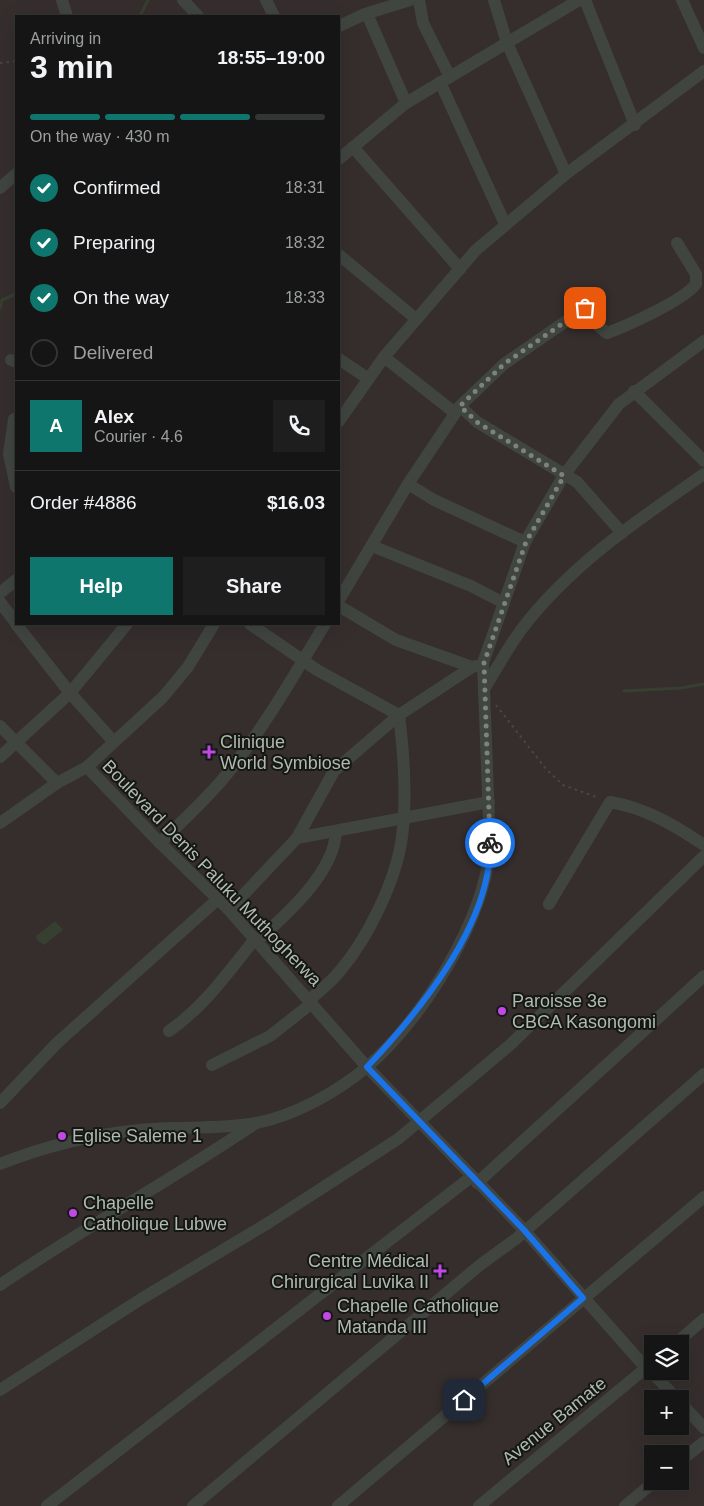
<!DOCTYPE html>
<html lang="en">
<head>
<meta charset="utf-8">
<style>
  body { margin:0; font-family:Helvetica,sans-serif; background:#1d1e1d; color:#f1f3f6; height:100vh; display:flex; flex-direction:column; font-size:19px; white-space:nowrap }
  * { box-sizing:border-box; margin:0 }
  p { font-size:16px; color:#9d9fa0 }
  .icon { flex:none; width:28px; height:28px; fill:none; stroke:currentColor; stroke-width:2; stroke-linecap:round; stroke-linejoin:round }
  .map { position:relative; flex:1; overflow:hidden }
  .drawer { position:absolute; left:15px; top:15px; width:325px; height:610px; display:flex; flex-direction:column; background:#141514; border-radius:0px; box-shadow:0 5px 20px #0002,0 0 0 1px #333434 }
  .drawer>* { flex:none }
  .tools { position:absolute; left:644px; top:1335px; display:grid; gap:10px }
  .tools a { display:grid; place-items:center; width:45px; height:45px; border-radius:0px; background:#141514; box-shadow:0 5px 20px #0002,0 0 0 1px #333434; font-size:25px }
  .pin { position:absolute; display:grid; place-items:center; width:42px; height:42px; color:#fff; margin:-21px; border-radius:10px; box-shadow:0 2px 8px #0006 }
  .courier { position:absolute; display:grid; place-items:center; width:50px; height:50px; margin:-25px; border:4px solid #1a73e8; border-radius:50%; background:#fff; color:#222; box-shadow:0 1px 6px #0007 }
  .head em { font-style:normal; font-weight:700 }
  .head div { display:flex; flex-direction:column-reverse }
  .head { display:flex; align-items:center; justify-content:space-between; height:85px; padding:0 15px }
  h1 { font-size:32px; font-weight:700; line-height:38px }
  .bar { display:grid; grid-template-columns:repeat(4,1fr); gap:8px 5px; align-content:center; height:60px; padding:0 15px }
  .bar i { height:6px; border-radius:4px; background:#333434 }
  .bar .on { background:#0f766e }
  .bar p { grid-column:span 4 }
  .line { display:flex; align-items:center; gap:12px; padding:0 15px; border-top:1px solid #333434 }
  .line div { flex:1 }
  .round { display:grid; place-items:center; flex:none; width:52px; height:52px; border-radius:0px; background:#1d1e1d }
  ol { padding:0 15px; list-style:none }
  li { display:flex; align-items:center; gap:15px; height:55px }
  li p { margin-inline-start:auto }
  li .icon { padding:5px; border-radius:50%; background:#0f766e; color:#fff; stroke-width:4 }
  li:last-child { color:#9d9fa0 }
  li i { width:28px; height:28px; border:2px solid #333434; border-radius:50% }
  .cta { display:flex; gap:10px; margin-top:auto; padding:10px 15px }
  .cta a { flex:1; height:58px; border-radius:0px; background:#0f766e; color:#fff; font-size:20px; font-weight:700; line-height:58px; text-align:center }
  .cta a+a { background:#1d1e1d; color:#f1f3f6 }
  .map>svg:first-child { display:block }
</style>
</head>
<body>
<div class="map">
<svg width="704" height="1506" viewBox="0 0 704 1506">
  <rect width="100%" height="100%" fill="#1a1c1a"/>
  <path fill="#352e2c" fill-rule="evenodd" d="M0 0H704V1506H0ZM16 16H339V624H16ZM652 1344H680V1371H652ZM652 1399H680V1426H652ZM652 1454H680V1481H652Z"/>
  <path fill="#373f30" d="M55 921 63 930 44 945 37 940 36 936Z"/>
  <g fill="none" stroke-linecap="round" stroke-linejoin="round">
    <g stroke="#373f30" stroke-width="3">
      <path d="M140 16 148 0"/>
      <path d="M0 308 2 300 16 294"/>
      <path d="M624 691 681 688 704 684"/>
    </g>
    <g stroke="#444943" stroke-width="2" stroke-dasharray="2.5 4" stroke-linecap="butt">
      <path d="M0 63 16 61"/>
      <path d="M496 705 546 769 563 785 599 798"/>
    </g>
    <g stroke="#404540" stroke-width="12">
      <path d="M62 0 67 16"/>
      <path d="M183 0 198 16"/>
      <path d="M266 0 274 16"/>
      <path d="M419 0 423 23 450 77"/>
      <path d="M494 0 507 43 566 174"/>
      <path d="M585 0 635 125"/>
      <path d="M682 0 704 48"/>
      <path d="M367 14 406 103"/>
      <path d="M339 26 365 14 410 0"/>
      <path d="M440 82 505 224"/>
      <path d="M353 147 460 269"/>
      <path d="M339 159 406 103 579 0"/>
      <path d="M0 188 16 174"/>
      <path d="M339 255 415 318"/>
      <path d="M384 357 455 413"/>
      <path d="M339 359 367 378"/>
      <path d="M11 360 16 362"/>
      <path d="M634 391 704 461"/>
      <path d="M460 406 477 422 577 482 622 533"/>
      <path d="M14 419 9 454 16 487"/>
      <path d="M339 421 384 357 476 250 566 174 704 71"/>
      <path d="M408 484 434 500 525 542"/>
      <path d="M372 546 471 586 504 603"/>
      <path d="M0 593 16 580"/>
      <path d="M339 600 408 484 460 406 504 364 585 308 596 324 607 333C627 326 684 300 696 284V274L677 243"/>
      <path d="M0 602 16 623"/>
      <path d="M339 606 396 640 472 667 476 666"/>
      <path d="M16 624 70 693 113 741"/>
      <path d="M250 624 317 670 399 715C404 755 407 798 402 837 396 881 368 938 340 971 331 982 320 991 309 1000"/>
      <path d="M484 689C496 670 507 649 521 630 569 566 639 519 704 474"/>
      <path d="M0 726 57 783"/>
      <path d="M0 757 70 693 127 624"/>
      <path d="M87 767 160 843 229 910 367 1067 524 1230 646 1368 647 1367 677 1399"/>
      <path d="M0 823 57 783 87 767 163 697 188 667 214 624"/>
      <path d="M297 838 489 802"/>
      <path d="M160 843C182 821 207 799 227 774 264 728 294 675 325 624"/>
      <path d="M549 904 610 802C646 808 674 825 704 845"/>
      <path d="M229 910 297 838 334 771 399 715 472 667"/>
      <path d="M257 941C286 915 335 872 336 831"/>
      <path d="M169 1031C204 1007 229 971 255 939"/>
      <path d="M212 1065 270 1036 312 1003"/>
      <path d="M0 1103 57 1043 218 899"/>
      <path d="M0 1164C45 1146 91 1135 139 1130 178 1126 218 1130 256 1123 294 1116 337 1092 367 1067 422 1020 485 920 490 847L483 663 525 542 564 475 619 404 704 341"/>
      <path d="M477 1183 704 976"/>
      <path d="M0 1285C83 1228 172 1180 256 1123"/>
      <path d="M675 1344 704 1319"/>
      <path d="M0 1390 141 1299 268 1223 398 1139 511 1044 704 856"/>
      <path d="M680 1402 704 1428"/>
      <path d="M680 1461 704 1442"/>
      <path d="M47 1506 471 1177"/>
      <path d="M193 1506 480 1265 517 1238 704 1074"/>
      <path d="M338 1506 704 1197"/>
      <path d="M479 1506 652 1363"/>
      <path d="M625 1506 655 1481"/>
    </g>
  </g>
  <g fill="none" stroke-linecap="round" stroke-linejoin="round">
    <path stroke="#7c837a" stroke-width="5" stroke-dasharray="0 9" d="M490 843 484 663 526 542 564 476 477 422 460 406 504 364 585 308"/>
    <path stroke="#1a73e8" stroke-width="6" d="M464 1400 583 1298 524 1230 367 1067C419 1012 492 923 490 843"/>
  </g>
  <g fill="#c148e5" stroke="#151715" stroke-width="2">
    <path d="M206.5 744.5h5v5h5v5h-5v5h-5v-5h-5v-5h5z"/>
    <circle cx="502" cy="1011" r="5"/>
    <circle cx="62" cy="1136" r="5"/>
    <circle cx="73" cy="1213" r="5"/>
    <path d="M437.5 1263.5h5v5h5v5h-5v5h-5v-5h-5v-5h5z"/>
    <circle cx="327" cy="1316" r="5"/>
  </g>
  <g text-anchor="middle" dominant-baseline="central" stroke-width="4" stroke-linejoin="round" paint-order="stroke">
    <g font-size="18" fill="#b0baad" stroke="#151715" text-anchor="start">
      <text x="220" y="742">Clinique<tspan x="220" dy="21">World Symbiose</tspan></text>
      <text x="512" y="1001">Paroisse 3e<tspan x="512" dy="21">CBCA Kasongomi</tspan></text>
      <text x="72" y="1136">Eglise Saleme 1</text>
      <text x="83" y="1203">Chapelle<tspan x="83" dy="21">Catholique Lubwe</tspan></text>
      <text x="429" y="1261" text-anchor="end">Centre Médical<tspan x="429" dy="21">Chirurgical Luvika II</tspan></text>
      <text x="337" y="1306">Chapelle Catholique<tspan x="337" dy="21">Matanda III</tspan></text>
    </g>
    <g font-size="18" fill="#b0baad" stroke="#151715">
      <text transform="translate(212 873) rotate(46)">Boulevard Denis Paluku Muthogherwa</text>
      <text transform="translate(554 1421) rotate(-39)">Avenue Bamate</text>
    </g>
  </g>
</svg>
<div class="tools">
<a><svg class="icon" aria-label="layers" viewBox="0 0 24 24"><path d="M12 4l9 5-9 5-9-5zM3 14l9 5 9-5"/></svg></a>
<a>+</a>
<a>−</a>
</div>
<div class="pin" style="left:585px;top:308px;background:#ea580c"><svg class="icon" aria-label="bag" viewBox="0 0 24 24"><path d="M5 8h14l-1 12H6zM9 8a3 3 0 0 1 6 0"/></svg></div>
<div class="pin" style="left:464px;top:1400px;background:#1f2937"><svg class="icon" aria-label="home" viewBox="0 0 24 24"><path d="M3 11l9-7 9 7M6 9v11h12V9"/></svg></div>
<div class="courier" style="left:490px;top:843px"><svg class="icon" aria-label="bike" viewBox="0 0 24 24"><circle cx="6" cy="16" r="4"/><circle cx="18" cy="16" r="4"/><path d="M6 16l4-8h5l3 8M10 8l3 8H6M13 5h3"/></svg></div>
<section class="drawer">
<div class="head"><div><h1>3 min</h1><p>Arriving in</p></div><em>18:55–19:00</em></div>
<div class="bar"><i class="on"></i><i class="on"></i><i class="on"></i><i></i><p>On the way · 430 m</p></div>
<ol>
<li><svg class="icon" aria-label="check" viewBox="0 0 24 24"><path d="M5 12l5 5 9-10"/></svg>Confirmed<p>18:31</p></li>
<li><svg class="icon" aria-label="check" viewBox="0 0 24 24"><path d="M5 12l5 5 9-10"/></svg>Preparing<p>18:32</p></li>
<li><svg class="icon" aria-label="check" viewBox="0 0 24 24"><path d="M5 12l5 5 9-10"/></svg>On the way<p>18:33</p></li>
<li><i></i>Delivered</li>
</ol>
<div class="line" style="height:90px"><b class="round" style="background:#0f766e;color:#fff">A</b><div><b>Alex</b><p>Courier · 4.6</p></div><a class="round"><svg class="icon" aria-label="phone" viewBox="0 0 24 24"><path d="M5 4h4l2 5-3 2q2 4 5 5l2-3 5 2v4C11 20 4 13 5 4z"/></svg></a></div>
<div class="line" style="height:65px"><div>Order #4886</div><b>$16.03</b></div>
<div class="cta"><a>Help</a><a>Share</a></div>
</section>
</div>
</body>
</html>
